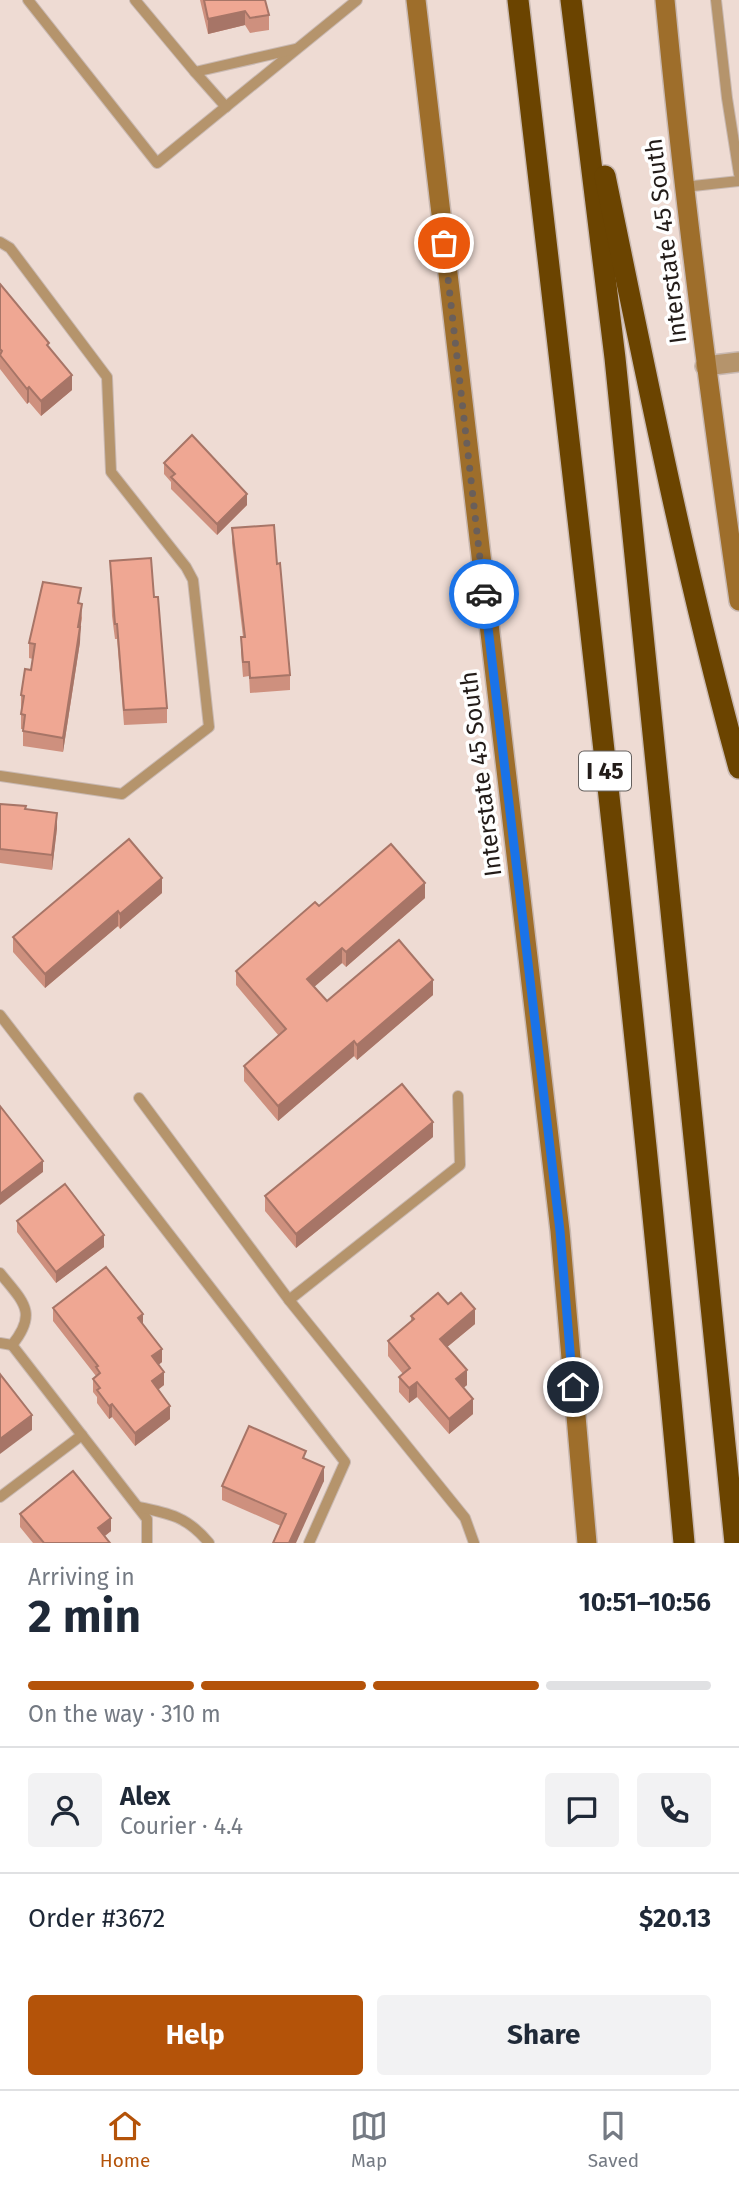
<!DOCTYPE html>
<html lang="en">
<head>
<meta charset="utf-8">
<style>
  body { margin:0; font-family:"Fira Sans",sans-serif; background:#f2f2f3; color:#1f2937; height:100vh; display:flex; flex-direction:column; font-size:26px; white-space:nowrap }
  * { box-sizing:border-box; margin:0 }
  p { font-size:23px; color:#747a83 }
  .icon { flex:none; width:38px; height:38px; fill:none; stroke:currentColor; stroke-width:2; stroke-linecap:round; stroke-linejoin:round }
  .map { position:relative; height:1543px; overflow:hidden }
  .panel { display:flex; flex-direction:column; background:#fff; flex:1 }
  .panel>* { flex:none }
  .pin { position:absolute; display:grid; place-items:center; width:60px; height:60px; color:#fff; margin:-30px; border:4px solid #fff; border-radius:50%; box-shadow:0 2px 7px #0007 }
  .courier { position:absolute; display:grid; place-items:center; width:70px; height:70px; margin:-35px; border:5px solid #1a73e8; border-radius:50%; background:#fff; color:#222; box-shadow:0 2px 9px #0007 }
  .head em { font-style:normal; font-weight:700 }
  .head div { display:flex; flex-direction:column-reverse }
  .head { display:flex; align-items:center; justify-content:space-between; height:119px; padding:0 28px }
  h1 { font-size:46px; font-weight:700; line-height:52px }
  .bar { display:grid; grid-template-columns:repeat(4,1fr); gap:10px 7px; align-content:center; height:84px; padding:0 28px }
  .bar i { height:9px; border-radius:5px; background:#e0e1e3 }
  .bar .active { background:#b45309 }
  .bar p { grid-column:span 4 }
  .line { display:flex; align-items:center; gap:18px; padding:0 28px; border-top:2px solid #e0e1e3 }
  .line div { flex:1 }
  .round { display:grid; place-items:center; flex:none; width:74px; height:74px; border-radius:7px; background:#f2f2f3 }
  .action { display:flex; gap:14px; margin-top:auto; padding:14px 28px }
  .action a { flex:1; height:80px; border-radius:7px; background:#b45309; color:#fff; font-size:28px; font-weight:700; line-height:80px; text-align:center }
  .action a+a { background:#f2f2f3; color:#1f2937 }
  .dock { display:flex; justify-content:space-around; align-items:center; height:98px; border-top:2px solid #e0e1e3; background:#fff; font-size:19px; color:#747a83 }
  .dock a { display:grid; justify-items:center; gap:4px }
  .dock .active { color:#b45309 }
  .map>svg:first-child { display:block }
</style>
</head>
<body>
<div class="map">
<svg width="739" height="1543" viewBox="0 0 739 1543">
  <rect width="100%" height="100%" fill="#eedbd3"/>
  <g fill="none" stroke-linecap="round" stroke-linejoin="round">
    <g stroke="#c9b9b2" stroke-width="12">
      <g id="service">
        <path d="M28 0 157 163 357 0"/>
        <path d="M135 0 195 72 295 49"/>
        <path d="M716 0 727 98 739 174"/>
        <path d="M195 72 226 107"/>
        <path d="M684 187 739 181"/>
        <path d="M0 242 10 248 107 377 111 472 186 567 193 580 209 727 122 794 0 776"/>
        <path d="M0 1015 345 1462 309 1543"/>
        <path d="M139 1098 289 1300 465 1518 474 1543"/>
        <path d="M0 1273C22 1301 39 1312 12 1345L0 1343"/>
        <path d="M289 1300 460 1165 458 1096"/>
        <path d="M12 1345 147 1519V1543"/>
        <path d="M0 1497 82 1435"/>
        <path d="M138 1507C169 1513 188 1517 209 1543"/>
      </g>
    </g>
    <g stroke="#c9b9b2" stroke-width="22">
      <path id="minor" d="M705 366 739 362"/>
    </g>
    <g stroke="#c9b9b2" stroke-width="22">
      <g id="secondary">
        <path d="M416 0 560 1231 587 1543"/>
        <path d="M665 0C684 201 710 401 739 601"/>
      </g>
    </g>
    <g stroke="#c9b9b2" stroke-width="24">
      <g id="motorway">
        <path d="M518 0C578 514 638 1028 684 1543"/>
        <path d="M571 0 615 358 735 1543"/>
        <path d="M605 176C646 374 685 573 739 768"/>
      </g>
    </g>
    <use href="#service" stroke="#b5946c" stroke-width="10"/>
    <use href="#minor" stroke="#b5946c" stroke-width="19"/>
    <use href="#secondary" stroke="#9e6e2b" stroke-width="19"/>
    <use href="#motorway" stroke="#6b4400" stroke-width="21"/>
  </g>
  <g fill="#ce907e">
    <path d="M200 0H265L269 15V30L250 33 245 25 208 34Z"/>
    <path d="M0 284 49 348 72 390 41 416 29 402 27 404 0 369Z"/>
    <path d="M164 463 247 505 217 535 171 489V482L164 474Z"/>
    <path d="M232 528 277 564 290 675V690L250 693 249 676 243 677 241 652V637H243L232 543Z"/>
    <path d="M110 561 154 597 167 708V723L124 725 117 639H115L112 616Z"/>
    <path d="M80 604 82 618 80 630V642L63 752 23 746V729H21V695L31 670 33 659 29 658V643Z"/>
    <path d="M0 804 26 810 57 828 52 870 0 863Z"/>
    <path d="M162 893 120 929 118 926 45 988 13 952V937Z"/>
    <path d="M425 898 346 967 342 963 314 987 327 1001 433 995 357 1060 354 1056 278 1121 244 1081V1066L279 1036 236 985V971L319 906Z"/>
    <path d="M433 1137 296 1248 265 1211V1196Z"/>
    <path d="M17 1221 104 1247 56 1283 17 1232Z"/>
    <path d="M448 1304 475 1324 447 1347 467 1385 463 1388 473 1414 449 1434 417 1397 409 1403 399 1392V1377L403 1374 388 1356V1341L411 1321V1316Z"/>
    <path d="M53 1308 143 1325 162 1362 158 1365 164 1385 158 1390 170 1419 135 1446 112 1417 109 1419 97 1403V1397L93 1392V1379L96 1376 53 1321Z"/>
    <path d="M306 1459 324 1481 281 1526 222 1500V1486Z"/>
    <path d="M20 1514 111 1531 105 1536 110 1543H33L20 1527Z"/>
  </g>
  <g fill="#a77567">
    <path d="M245 11V25L208 34V19Z"/>
    <path d="M72 375V390L41 416V401Z"/>
    <path d="M29 387V402L27 404V389Z"/>
    <path d="M247 494V505L217 535V524Z"/>
    <path d="M82 604 80 642 63 752V738Z"/>
    <path d="M57 813V828L52 870V855Z"/>
    <path d="M162 878V893L120 929V914Z"/>
    <path d="M425 883V898L346 967V952Z"/>
    <path d="M118 911V926L45 988V974Z"/>
    <path d="M342 948V963L307 993V979Z"/>
    <path d="M433 980V995L357 1060V1045Z"/>
    <path d="M354 1041V1056L278 1121V1106Z"/>
    <path d="M433 1122V1137L296 1248V1234Z"/>
    <path d="M43 1161V1172L0 1205V1194Z"/>
    <path d="M104 1235V1247L56 1283V1272Z"/>
    <path d="M475 1309V1324L440 1353V1339Z"/>
    <path d="M143 1314V1327L138 1318Z"/>
    <path d="M162 1349V1362L152 1370V1356Z"/>
    <path d="M467 1370V1385L456 1394V1379Z"/>
    <path d="M164 1372V1385L152 1394V1381Z"/>
    <path d="M417 1382V1397L409 1403V1388Z"/>
    <path d="M473 1399V1414L449 1434V1419Z"/>
    <path d="M112 1404V1417L109 1419V1406Z"/>
    <path d="M170 1406V1419L135 1446V1433Z"/>
    <path d="M32 1415V1430L0 1454V1439Z"/>
    <path d="M324 1467V1481L296 1543H289Z"/>
    <path d="M111 1518V1531L98 1541V1528Z"/>
  </g>
  <g fill="#efa793" stroke="#a77567" stroke-width="2">
    <path d="M204 0H265L269 15 250 18 245 11 208 19Z"/>
    <path d="M0 284 49 343 47 345 72 375 41 401 29 387 27 389 0 355 2 351 0 349Z"/>
    <path d="M192 435 247 494 217 524 171 477 175 474 164 463Z"/>
    <path d="M274 525 277 564 280 563 290 675 250 678 249 662H243L241 637H245L232 528Z"/>
    <path d="M151 558 154 597H158L167 708 124 710 117 624H115L110 561Z"/>
    <path d="M43 582 81 588 78 603 82 604 78 627H80L63 738 23 731 25 715 21 714 24 696 21 695 25 669 31 670 35 644 29 643Z"/>
    <path d="M0 804 26 806 25 809 57 813 52 855 0 849Z"/>
    <path d="M129 839 162 878 120 914 118 911 45 974 13 937Z"/>
    <path d="M391 844 425 883 346 952 342 948 307 979 327 1001 399 940 433 980 357 1045 354 1041 278 1106 244 1066 286 1029 236 971 315 902 319 906Z"/>
    <path d="M402 1084 433 1122 296 1234 265 1196Z"/>
    <path d="M0 1106 43 1161 0 1194Z"/>
    <path d="M65 1184 104 1235 56 1272 17 1221Z"/>
    <path d="M106 1267 143 1314 138 1318 162 1349 152 1356 164 1372 152 1381 170 1406 135 1433 112 1404 109 1406 97 1390 100 1388 93 1379 100 1373 96 1367 98 1366 53 1308Z"/>
    <path d="M438 1293 448 1304 461 1293 475 1309 440 1339 467 1370 456 1379 473 1399 449 1419 417 1382 409 1388 399 1377 410 1368 388 1341 414 1319 411 1316Z"/>
    <path d="M0 1374 32 1415 0 1439Z"/>
    <path d="M249 1426 306 1451 303 1458 324 1467 289 1543H273L286 1514 222 1486Z"/>
    <path d="M73 1471 111 1518 98 1528 110 1543H44L20 1514Z"/>
  </g>
  <g fill="none" stroke-linecap="round" stroke-linejoin="round">
    <path stroke="#6a5f5a" stroke-width="7" stroke-dasharray="0 12.6" d="M444 243 484 594"/>
    <path stroke="#1a73e8" stroke-width="9" d="M484 594 560 1231 573 1387"/>
  </g>
  <g text-anchor="middle" dominant-baseline="central" stroke-width="7" stroke-linejoin="round" paint-order="stroke">
    <rect fill="#fff" stroke="#65605e" stroke-width="2" x="579" y="751.5" width="52" height="39" rx="5"/>
    <g font-size="23" font-weight="bold" fill="#231c19">
      <text x="605" y="771">I 45</text>
    </g>
    <g font-size="24" fill="#231c19" stroke="#fff">
      <text transform="translate(666 241) rotate(-97)">Interstate 45 South</text>
      <text transform="translate(481 774) rotate(-97)">Interstate 45 South</text>
    </g>
  </g>
</svg>
<div class="pin" style="left:444px;top:243px;background:#ea580c"><svg class="icon" aria-label="bag" viewBox="0 0 24 24"><path d="M5 8h14l-1 12H6zM9 8a3 3 0 0 1 6 0"/></svg></div>
<div class="pin" style="left:573px;top:1387px;background:#1f2937"><svg class="icon" aria-label="home" viewBox="0 0 24 24"><path d="M3 11l9-7 9 7M6 9v11h12V9"/></svg></div>
<div class="courier" style="left:484px;top:594px"><svg class="icon" aria-label="car" viewBox="0 0 24 24"><path d="M5 17H2v-5l4-1 3-4h7l3 4 3 1v5h-3M9 17h6M6 11h13"/><circle cx="7" cy="17" r="2"/><circle cx="17" cy="17" r="2"/></svg></div>
</div>
<section class="panel">
<div class="head"><div><h1>2 min</h1><p>Arriving in</p></div><em>10:51–10:56</em></div>
<div class="bar"><i class="active"></i><i class="active"></i><i class="active"></i><i></i><p>On the way · 310 m</p></div>
<div class="line" style="height:126px"><a class="round"><svg class="icon" aria-label="person" viewBox="0 0 24 24"><circle cx="12" cy="8" r="4"/><path d="M4 21q1-7 8-7t8 7"/></svg></a><div><b>Alex</b><p>Courier · 4.4</p></div><a class="round"><svg class="icon" aria-label="chat" viewBox="0 0 24 24"><path d="M4 5h16v11H9l-5 4z"/></svg></a><a class="round"><svg class="icon" aria-label="phone" viewBox="0 0 24 24"><path d="M5 4h4l2 5-3 2q2 4 5 5l2-3 5 2v4C11 20 4 13 5 4z"/></svg></a></div>
<div class="line" style="height:91px"><div>Order #3672</div><b>$20.13</b></div>
<div class="action"><a>Help</a><a>Share</a></div>
</section>
<nav class="dock">
<a class="active"><svg class="icon" aria-label="home" viewBox="0 0 24 24"><path d="M3 11l9-7 9 7M6 9v11h12V9"/></svg>Home</a>
<a><svg class="icon" aria-label="map" viewBox="0 0 24 24"><path d="M3 6l6-2 6 2 6-2v14l-6 2-6-2-6 2zM9 4v14M15 6v14"/></svg>Map</a>
<a><svg class="icon" aria-label="saved" viewBox="0 0 24 24"><path d="M7 4h10v16l-5-4-5 4z"/></svg>Saved</a>
</nav>
</body>
</html>
